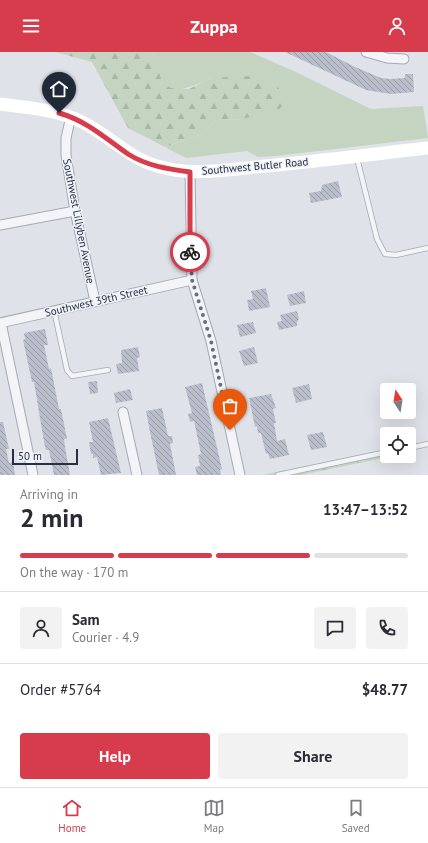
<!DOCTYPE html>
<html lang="en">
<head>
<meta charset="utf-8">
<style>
  body { margin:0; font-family:"PT Sans",sans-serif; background:#f2f2f3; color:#2b2b33; height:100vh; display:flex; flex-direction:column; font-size:15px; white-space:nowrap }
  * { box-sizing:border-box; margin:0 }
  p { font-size:13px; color:#7c7c81 }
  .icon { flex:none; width:22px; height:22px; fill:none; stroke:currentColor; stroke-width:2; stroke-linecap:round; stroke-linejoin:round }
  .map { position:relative; height:423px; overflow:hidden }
  .side { display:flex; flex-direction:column; background:#fff; flex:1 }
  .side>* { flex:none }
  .needle { width:26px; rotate:348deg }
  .controls { position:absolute; left:380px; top:331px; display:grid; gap:8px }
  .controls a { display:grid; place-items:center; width:36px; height:36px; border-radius:4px; background:#fff; box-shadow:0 4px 16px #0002; font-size:20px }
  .scale { position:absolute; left:12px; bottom:10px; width:66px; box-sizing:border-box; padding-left:4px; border:2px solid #272f42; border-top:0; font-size:11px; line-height:14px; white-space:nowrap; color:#272f42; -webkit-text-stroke:3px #eff2f7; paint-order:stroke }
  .pin { position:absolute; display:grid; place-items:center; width:34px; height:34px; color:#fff; margin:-41px -17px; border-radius:50% 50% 50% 0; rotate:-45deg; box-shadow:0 0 4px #0007 }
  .pin .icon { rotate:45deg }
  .courier { position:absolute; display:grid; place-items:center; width:40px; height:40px; margin:-20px; border:3px solid #d73c4c; border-radius:50%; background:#fff; color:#222; box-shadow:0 1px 5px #0007 }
  .summary em { font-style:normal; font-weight:700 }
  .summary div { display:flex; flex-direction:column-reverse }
  .summary { display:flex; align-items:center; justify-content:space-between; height:68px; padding:0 20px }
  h1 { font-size:26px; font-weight:700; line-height:30px }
  .bar { display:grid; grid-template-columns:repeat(4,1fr); gap:6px 4px; align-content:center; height:48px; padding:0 20px }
  .bar i { height:5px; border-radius:3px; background:#e1e1e2 }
  .bar .selected { background:#d73c4c }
  .bar p { grid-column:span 4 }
  .line { display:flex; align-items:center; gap:10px; padding:0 20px; border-top:1px solid #e1e1e2 }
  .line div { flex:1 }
  .round { display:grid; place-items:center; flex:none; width:42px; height:42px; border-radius:4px; background:#f2f2f3 }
  .button { display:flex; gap:8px; margin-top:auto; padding:8px 20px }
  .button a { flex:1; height:46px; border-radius:4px; background:#d73c4c; color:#fff; font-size:16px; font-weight:700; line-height:46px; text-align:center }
  .button a+a { background:#f2f2f3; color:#2b2b33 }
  header { display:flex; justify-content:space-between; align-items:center; height:52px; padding:0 20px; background:#d73c4c; color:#fff; font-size:18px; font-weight:700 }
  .tab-bar { display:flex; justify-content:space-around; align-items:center; height:56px; border-top:1px solid #e1e1e2; background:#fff; font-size:11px; color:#7c7c81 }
  .tab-bar a { display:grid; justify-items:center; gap:2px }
  .tab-bar .selected { color:#d73c4c }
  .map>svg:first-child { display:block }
</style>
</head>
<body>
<header><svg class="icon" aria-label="menu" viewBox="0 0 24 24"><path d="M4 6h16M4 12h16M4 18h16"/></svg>Zuppa<svg class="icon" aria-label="person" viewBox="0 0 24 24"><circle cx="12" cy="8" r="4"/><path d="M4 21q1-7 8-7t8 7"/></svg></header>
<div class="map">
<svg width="428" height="423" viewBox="0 0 428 423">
  <defs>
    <pattern id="forest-firs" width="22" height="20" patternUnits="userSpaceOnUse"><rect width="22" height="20" fill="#c4d4c0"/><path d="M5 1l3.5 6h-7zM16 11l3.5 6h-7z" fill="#a8b6a6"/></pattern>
    <pattern id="park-crowns" width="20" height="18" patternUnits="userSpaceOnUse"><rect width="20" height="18" fill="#c4d4c0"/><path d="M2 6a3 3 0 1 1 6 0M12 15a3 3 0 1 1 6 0" fill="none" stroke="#a8b6a6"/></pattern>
    <pattern id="building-back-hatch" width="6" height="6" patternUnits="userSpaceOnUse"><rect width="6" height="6" fill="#b9beca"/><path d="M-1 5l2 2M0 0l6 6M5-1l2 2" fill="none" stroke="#969ba6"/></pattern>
  </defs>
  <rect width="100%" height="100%" fill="#dfe3e9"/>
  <path fill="#c4d4c0" d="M152 0H250L296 20 371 57 423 54 428 86 276 104 258 105 247 99 186 106 165 95 199 83 217 68 241 67 211 26C198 32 174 45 162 30 157 23 155 8 152 0Z"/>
  <path fill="url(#forest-firs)" d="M55 0H152L162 30 171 36 189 37 211 26 247 24 273 29 283 42 284 52 277 59 241 67 217 68 199 83 165 95 128 76 92 10Z"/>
  <path fill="url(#park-crowns)" d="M387 397V404H393L301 423H262Z"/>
  <g fill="url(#building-back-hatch)">
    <path d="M285 0H326L353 14 381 26 390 27 405 26V22H413L414 40 391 42 366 38Z"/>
    <path d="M338 129 342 145 311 151 309 141 321 139 322 133Z"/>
    <path d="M266 236 270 255 249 259 247 248 253 247 251 239Z"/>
    <path d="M304 239 306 251 290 254 287 243Z"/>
    <path d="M297 259 299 267 297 270V274L279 278 277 270 282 269 280 263Z"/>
    <path d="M253 270 256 281 240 285 237 273Z"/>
    <path d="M45 277 48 293H44L49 317 51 316 59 357H61L67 387H64L65 395 70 423H54L49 398H46L44 390 34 330H32L23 288 25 287 24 281Z"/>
    <path d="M138 295 140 305 137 306 139 319 118 322 116 312 122 311 121 298Z"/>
    <path d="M254 295 258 311 244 314 239 299Z"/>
    <path d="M97 329 98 341 90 342 88 330Z"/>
    <path d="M202 331 222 417 220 418 221 423H197L195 415 200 414 198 403 201 402 194 369 190 370 188 362 192 361 185 335Z"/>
    <path d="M309 332 312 347 296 351 292 336Z"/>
    <path d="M130 337 133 348 116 351 114 341Z"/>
    <path d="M271 342 276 356 273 357 276 371H274L277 389 285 387 289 403 270 407 268 401 266 402 261 381H258L257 374 255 375 249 346Z"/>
    <path d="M162 356 168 384H172L173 391 170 392 176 423H159L149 375 146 359Z"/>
    <path d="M108 366 121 421 101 423 97 405 93 406V402H91L89 390H93L89 370Z"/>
    <path d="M0 370H3L9 397H6L9 411 13 410 15 423H0Z"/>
    <path d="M323 380 327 395 311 398 307 383Z"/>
  </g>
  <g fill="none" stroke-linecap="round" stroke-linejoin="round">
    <g stroke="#a4a9b4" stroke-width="6">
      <g id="lane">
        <path d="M357 106 377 187 385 202 396 203 428 196"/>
        <path d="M54 258 67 318 72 324 108 318"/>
        <path d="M409 396 428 392"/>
        <path d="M278 423 387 400"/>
      </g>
    </g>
    <g stroke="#a4a9b4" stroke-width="11">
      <g id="street">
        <path d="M366 0 387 6 404 7"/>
        <path d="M71 64 66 86V103L75 159 95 249"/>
        <path d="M190 120 192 228 211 289 240 423"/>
        <path d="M0 173 75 159"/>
        <path d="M0 271 192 228"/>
        <path d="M1 271 33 423"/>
        <path d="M123 360 137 423"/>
      </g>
    </g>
    <use href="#lane" stroke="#f2f4f7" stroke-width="4.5"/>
    <use href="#street" stroke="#f2f4f7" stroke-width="9"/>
    <path stroke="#fff" stroke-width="13" d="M0 52C27 56 57 57 82 70 109 83 128 106 157 114 192 125 230 117 266 114 320 109 374 102 428 96"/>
  </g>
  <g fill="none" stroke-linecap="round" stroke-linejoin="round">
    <path stroke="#676e7c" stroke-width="4" stroke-dasharray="0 7.2" d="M190 200 192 228 211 289 230 378"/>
    <path stroke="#d73c4c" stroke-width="5" d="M59 61C87 69 105 86 128 102 147 114 168 117 190 120V200"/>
  </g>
  <g text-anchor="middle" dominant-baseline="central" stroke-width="3" stroke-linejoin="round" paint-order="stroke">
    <g font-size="11" fill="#272f42" stroke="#eff2f7">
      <text transform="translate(255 114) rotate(-5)">Southwest Butler Road</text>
      <text transform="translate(79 169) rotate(79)">Southwest Lillyben Avenue</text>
      <text transform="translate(96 249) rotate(-13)">Southwest 39th Street</text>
    </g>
  </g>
</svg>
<div class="controls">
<a><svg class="needle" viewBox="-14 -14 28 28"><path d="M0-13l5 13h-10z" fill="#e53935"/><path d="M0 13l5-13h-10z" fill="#7c7c81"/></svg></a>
<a><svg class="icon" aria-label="locate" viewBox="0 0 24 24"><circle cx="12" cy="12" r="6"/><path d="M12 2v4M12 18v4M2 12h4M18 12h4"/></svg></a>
</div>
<div class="scale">50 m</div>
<div class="pin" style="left:230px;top:378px;background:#ea580c"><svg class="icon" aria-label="bag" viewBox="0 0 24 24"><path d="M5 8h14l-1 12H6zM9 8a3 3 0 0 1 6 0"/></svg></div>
<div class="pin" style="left:59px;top:61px;background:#1f2937"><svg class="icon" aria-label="home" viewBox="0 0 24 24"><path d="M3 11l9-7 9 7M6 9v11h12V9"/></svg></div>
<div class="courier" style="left:190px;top:200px"><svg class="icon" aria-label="bike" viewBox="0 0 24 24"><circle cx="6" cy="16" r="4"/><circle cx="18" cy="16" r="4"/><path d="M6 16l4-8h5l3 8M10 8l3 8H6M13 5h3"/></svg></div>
</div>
<section class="side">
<div class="summary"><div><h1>2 min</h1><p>Arriving in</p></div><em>13:47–13:52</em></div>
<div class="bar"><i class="selected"></i><i class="selected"></i><i class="selected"></i><i></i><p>On the way · 170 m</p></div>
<div class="line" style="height:72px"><a class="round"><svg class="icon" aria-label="person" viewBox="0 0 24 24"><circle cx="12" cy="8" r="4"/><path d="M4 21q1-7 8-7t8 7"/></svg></a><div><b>Sam</b><p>Courier · 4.9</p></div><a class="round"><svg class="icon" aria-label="chat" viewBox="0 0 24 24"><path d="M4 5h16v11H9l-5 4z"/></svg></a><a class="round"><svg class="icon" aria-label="phone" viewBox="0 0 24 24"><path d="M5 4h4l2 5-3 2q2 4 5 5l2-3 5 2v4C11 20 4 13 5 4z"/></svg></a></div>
<div class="line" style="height:52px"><div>Order #5764</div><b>$48.77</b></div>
<div class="button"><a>Help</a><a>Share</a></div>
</section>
<nav class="tab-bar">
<a class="selected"><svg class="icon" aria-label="home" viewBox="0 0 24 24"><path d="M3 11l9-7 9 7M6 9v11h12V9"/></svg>Home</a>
<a><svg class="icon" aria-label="map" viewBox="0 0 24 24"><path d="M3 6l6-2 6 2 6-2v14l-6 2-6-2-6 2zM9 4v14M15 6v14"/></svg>Map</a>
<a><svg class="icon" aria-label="saved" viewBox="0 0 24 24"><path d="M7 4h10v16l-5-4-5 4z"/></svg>Saved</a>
</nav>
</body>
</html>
